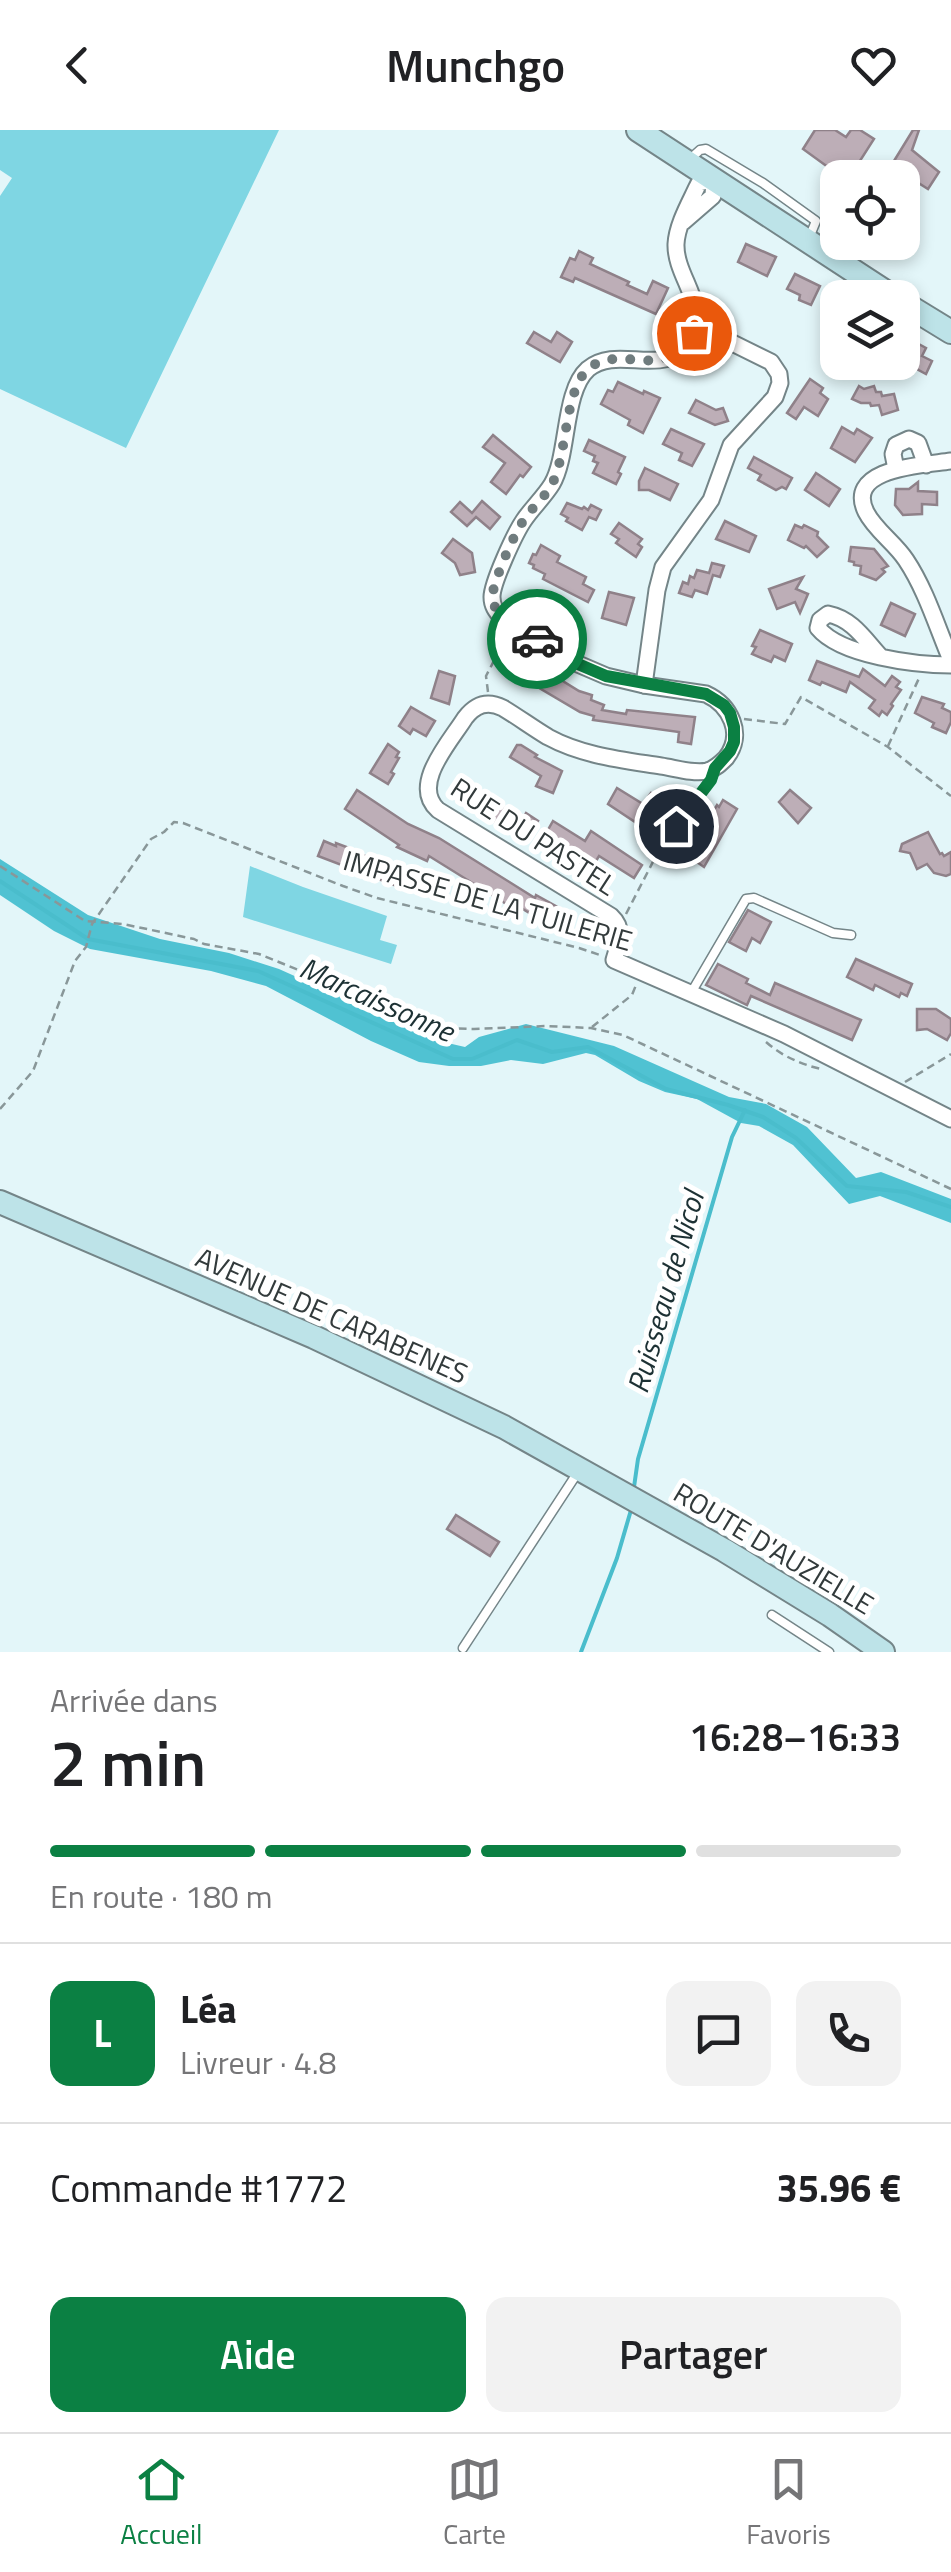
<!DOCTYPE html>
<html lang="fr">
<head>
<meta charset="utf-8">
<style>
  body { margin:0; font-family:"Titillium Web",sans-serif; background:#f2f2f2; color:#202124; height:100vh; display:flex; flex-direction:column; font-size:38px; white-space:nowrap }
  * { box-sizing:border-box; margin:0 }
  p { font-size:32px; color:#757577 }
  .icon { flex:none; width:55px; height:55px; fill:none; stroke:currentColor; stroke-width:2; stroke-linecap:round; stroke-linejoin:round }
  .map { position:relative; height:1522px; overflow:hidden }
  .details { display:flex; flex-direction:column; background:#fff; flex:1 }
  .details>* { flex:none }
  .buttons { position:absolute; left:820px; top:30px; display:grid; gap:20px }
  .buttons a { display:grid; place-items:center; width:100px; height:100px; border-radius:20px; background:#fff; box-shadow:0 5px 15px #0003; font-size:50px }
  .pin { position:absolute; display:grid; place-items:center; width:85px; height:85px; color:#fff; margin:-42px; border:5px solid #fff; border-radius:50%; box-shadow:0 2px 10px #0007 }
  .courier { position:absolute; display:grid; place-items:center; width:100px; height:100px; margin:-50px; border:8px solid #0b8043; border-radius:50%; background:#fff; color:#222; box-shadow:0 2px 12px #0007 }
  .headline em { font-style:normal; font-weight:600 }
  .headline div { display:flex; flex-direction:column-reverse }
  .headline { display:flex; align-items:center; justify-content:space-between; height:170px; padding:0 50px }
  h1 { font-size:65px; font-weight:600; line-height:75px }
  .bar { display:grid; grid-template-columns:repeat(4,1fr); gap:15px 10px; align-content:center; height:120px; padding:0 50px }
  .bar i { height:12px; border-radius:8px; background:#e0e0e0 }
  .bar .active { background:#0b8043 }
  .bar p { grid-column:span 4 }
  .line { display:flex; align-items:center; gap:25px; padding:0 50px; border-top:2px solid #e0e0e0 }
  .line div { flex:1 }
  .round { display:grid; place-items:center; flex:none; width:105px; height:105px; border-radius:20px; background:#f2f2f2 }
  .button { display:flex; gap:20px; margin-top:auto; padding:20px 50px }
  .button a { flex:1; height:115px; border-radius:20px; background:#0b8043; color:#fff; font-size:40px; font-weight:600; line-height:115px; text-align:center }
  .button a+a { background:#f2f2f2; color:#202124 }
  header { display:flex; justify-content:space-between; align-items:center; height:130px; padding:0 50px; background:#fff; font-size:45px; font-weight:600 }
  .menu { display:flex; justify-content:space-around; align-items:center; height:140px; border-top:2px solid #e0e0e0; background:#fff; font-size:28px; color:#757577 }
  .menu a { display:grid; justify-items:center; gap:5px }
  .menu .active { color:#0b8043 }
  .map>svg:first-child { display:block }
</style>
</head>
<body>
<header><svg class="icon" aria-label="back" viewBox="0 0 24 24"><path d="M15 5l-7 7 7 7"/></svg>Munchgo<svg class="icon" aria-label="heart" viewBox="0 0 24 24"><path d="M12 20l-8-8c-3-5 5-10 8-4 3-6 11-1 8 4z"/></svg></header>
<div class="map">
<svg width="951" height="1522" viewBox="0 0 951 1522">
  <rect width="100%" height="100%" fill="#e3f6f9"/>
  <g fill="#7fd6e3">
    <path d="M0 0H279L126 318 0 259V66L12 48 0 40Z"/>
    <path d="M250 736 303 757 387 786 380 810 397 815 391 834 243 787Z"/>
  </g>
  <path fill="#50c2d2" d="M0 729 88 785 160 809 229 823 279 839 439 911 465 917 479 907 526 894 614 916 729 967 766 974 807 997 856 1048 881 1042 951 1069V1093L880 1066 849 1074 793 1015 759 996 741 993 697 969 665 962 639 951 595 925 586 923 543 934 511 930 481 936H449L419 932 371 911 266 856 211 841 90 819 54 801 0 765Z"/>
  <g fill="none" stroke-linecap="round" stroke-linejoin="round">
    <g stroke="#4abdcc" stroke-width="4">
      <path d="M0 751 88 809 258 841 453 929H472L517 910 552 922 588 917 666 959 728 975 763 987 796 1008 847 1056 906 1062 951 1077"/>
      <path d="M634 1357 638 1329 732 1007 745 980"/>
      <path d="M581 1522 617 1428 631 1380"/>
    </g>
  </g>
  <g fill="#bdaeb7" stroke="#8f8189" stroke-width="2.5">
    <path d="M815 0H835L846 7 851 0H860L874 9 849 48H843L803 19Z"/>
    <path d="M913 0H919L912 20 939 42 928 59 906 45 908 41 894 31Z"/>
    <path d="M746 114 776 127 767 146 738 132Z"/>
    <path d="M579 121 593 128 590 134 629 152 627 155 647 164 653 151 668 158 656 184 575 148 573 152 561 147 570 128 575 130Z"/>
    <path d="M795 144 820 156 811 175 799 170 800 165 787 159Z"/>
    <path d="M534 202 551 212 557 202 572 212 560 232 527 213Z"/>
    <path d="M902 205 926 218 922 226 932 231 926 244 902 231Z"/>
    <path d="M810 249 823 258 820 263 828 269 818 286 804 277 796 289 787 283Z"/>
    <path d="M618 252 643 264 644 261 660 268 643 303 628 295 630 290 601 274 608 260 613 262Z"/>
    <path d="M859 256 864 259 874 256 876 262H881L882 266 894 264 898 280 882 285 879 275 871 276 870 273H861L852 269Z"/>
    <path d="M696 270 716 280 723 278 728 291 715 295 689 283Z"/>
    <path d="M842 297 854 304 857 299 872 308 855 332 831 318Z"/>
    <path d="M671 299 704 314 692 336 679 330 682 323 663 314Z"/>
    <path d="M493 305 531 337 523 347 520 345 506 364 491 352 505 333 483 317Z"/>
    <path d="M589 310 625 327 618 342 621 344 616 354 593 343 598 333 593 331 595 326 584 321Z"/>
    <path d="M754 327 792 348 786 359 782 357 776 360 758 350 761 345 748 338Z"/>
    <path d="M645 338 678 354 670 370 649 360H639V351Z"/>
    <path d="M816 343 840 359 829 376 805 360Z"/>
    <path d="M918 352V361L937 362V375L922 374V384L903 385 895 375 896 359H909Z"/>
    <path d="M482 371 500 387 490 399 476 387 467 396 451 382 460 372 472 383Z"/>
    <path d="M567 373 582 379 584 377 588 380 591 375 601 380 596 390 589 387 582 400 566 391 568 388 561 384Z"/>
    <path d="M725 391 756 406 749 422 716 409Z"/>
    <path d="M619 393 642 409 638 414 642 417 636 427 616 413 619 409 611 404Z"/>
    <path d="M795 395 802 398 804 395 818 402 817 406 828 417 817 427 806 416 804 418 788 410Z"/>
    <path d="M453 409 472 423 475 442 460 445 455 433 442 423Z"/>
    <path d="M541 415 560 426 557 432 586 447 583 454 594 460 588 472 543 449 545 444 533 438 534 435 529 433 533 424 536 425Z"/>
    <path d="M851 417 874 419 888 436 882 439 885 442 876 450 860 444 861 436 854 435V432L849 431Z"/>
    <path d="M712 433 724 436 720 447 713 445 707 464 695 460 692 467 679 463 683 452 688 454 690 446 694 448 697 440 709 443Z"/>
    <path d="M803 447 796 459 808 464 800 483 795 472 777 479 769 459Z"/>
    <path d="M609 462 634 468 626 495 602 488Z"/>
    <path d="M891 473 915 484 905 506 881 495Z"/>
    <path d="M760 500 792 514 785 531 774 526 771 532 752 524 756 517 752 516Z"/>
    <path d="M511 519 579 561 592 565 591 570 604 575 602 580 626 584 627 580 695 587 691 614 678 612 679 602 593 590 594 586 580 582 524 549 526 545 503 531Z"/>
    <path d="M817 531 859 547 863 539 885 556 892 546 900 552 896 557 901 560 891 574 893 576 887 585 882 581 879 586 869 578 875 570 850 552 846 562 822 552 820 555 809 550Z"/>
    <path d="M439 541 455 546 449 574 431 568Z"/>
    <path d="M922 567 944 574 942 578 951 582V592L946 603 932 597 934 593 915 583Z"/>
    <path d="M411 577 435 591 426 606 413 599 410 604 399 596Z"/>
    <path d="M388 614 399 622 396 627 399 628 391 642 394 644 388 654 370 643Z"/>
    <path d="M517 615H521L537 625 535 627 562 641 553 663 536 656 541 646 510 627Z"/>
    <path d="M617 658 643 674 651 663 662 670 658 676 664 680 650 702 608 674Z"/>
    <path d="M357 660 408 694 439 708 535 768 536 765 572 785 566 797 539 781 536 787 521 778 519 782 429 726 427 731 397 717 399 715 345 679Z"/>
    <path d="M790 660 811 678 798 693 779 672Z"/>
    <path d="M483 664 522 690 526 683 538 691 526 711 484 686 486 684 475 678Z"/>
    <path d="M723 670 737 679 704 737 688 726 710 691 708 690 717 675 719 677Z"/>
    <path d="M553 691 585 711 591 701 642 735 634 748 599 726 590 741 573 729 576 726 545 705Z"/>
    <path d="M928 702 940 724 942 723 944 726 951 722V744L946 746 934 743 927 734 917 739 910 723 900 721 902 714Z"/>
    <path d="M324 711 336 716V713L349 718 348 720 412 742 407 755 401 752 399 757 318 726Z"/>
    <path d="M748 780 771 792 760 813 752 808 746 821 729 812Z"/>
    <path d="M856 829 912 854 907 866 901 863 899 867 875 855 873 860 847 847Z"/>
    <path d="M718 834 748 849 746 853 770 865 775 853 861 890 852 910 751 866 747 875 706 855Z"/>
    <path d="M917 879H936L951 889V903L947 910 927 899 917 900Z"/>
    <path d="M456 1385 499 1412 490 1426 447 1399Z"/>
  </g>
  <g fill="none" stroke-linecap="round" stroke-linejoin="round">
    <g stroke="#748588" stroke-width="11">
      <g id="lane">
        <path d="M690 29 700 20 706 19 763 53 816 91 809 108"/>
        <path d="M676 696 711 649 715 638"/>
        <path d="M691 863 746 769 754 768 833 803 851 805"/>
        <path d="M772 1485 829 1522"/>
        <path d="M463 1518 578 1342"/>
      </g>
    </g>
    <g stroke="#748588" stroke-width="19">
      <g id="street">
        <path d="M683 92 713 66 714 49 699 53 697 57C689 74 677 95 676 114 675 147 709 174 691 208 668 252 619 213 588 239 563 261 569 325 552 354 544 367 532 378 524 390 515 403 492 453 492 467 492 476 496 481 501 487L578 534 606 546 644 555 706 564C730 575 745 604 726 628 721 633 715 639 707 641 693 644 675 638 661 636 623 630 583 626 548 607 533 598 518 587 503 578 487 570 475 575 465 588 450 612 410 655 438 680L611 786C625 799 619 813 614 830L784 904 951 989"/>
        <path d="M951 331C926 335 844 337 866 382 875 400 895 413 906 430 926 460 937 497 951 530"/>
        <path d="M896 339 893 324 896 315 909 309 918 313 926 335"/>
        <path d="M881 527C865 510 853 489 828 484L820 490 818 498C841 526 916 535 951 535"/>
        <path d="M644 555 657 460 663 437 711 370 731 315 775 267 780 253 779 244 771 232 696 195"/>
      </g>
    </g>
    <g stroke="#748588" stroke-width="26">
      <g id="secondary">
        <path d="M638 0 895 168"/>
        <path d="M902 172 951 202"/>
        <path d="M0 1072 314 1207 504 1297 724 1420 830 1485 883 1522"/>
      </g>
    </g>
    <g stroke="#899799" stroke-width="2.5" stroke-dasharray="8 5" stroke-linecap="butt">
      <path d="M488 562 486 546 507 506"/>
      <path d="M744 589 785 594 801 567 888 617 951 666"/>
      <path d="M888 616 920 546"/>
      <path d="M0 736 85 791 123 794 194 809 204 814 259 824 306 843 340 861 358 865 379 877 438 898 474 899 546 896 591 898 623 905 951 1059"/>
      <path d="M626 784 657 724 671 704"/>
      <path d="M592 897 632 865 636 855"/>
      <path d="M766 912C782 926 800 934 821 939"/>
      <path d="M905 952 951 924"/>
      <path d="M0 979 33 941 75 831 86 817 92 794 151 709 164 702 174 692 183 693 343 756 377 768 579 818 603 826"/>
    </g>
    <use href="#lane" stroke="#fff" stroke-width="8"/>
    <use href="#street" stroke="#fff" stroke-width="15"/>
    <use href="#secondary" stroke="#bde3e8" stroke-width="22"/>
  </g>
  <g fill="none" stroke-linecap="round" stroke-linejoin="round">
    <path stroke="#707c7e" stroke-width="10" stroke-dasharray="0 18" d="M537 509C518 498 494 489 492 466 496 445 513 406 525 388 534 376 547 365 553 352 567 323 565 263 586 241 618 209 667 257 694 203"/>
    <path stroke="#0b8043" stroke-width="12" d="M537 509 578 534 606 546 706 564 724 575 730 583 734 597V612L730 621 715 638 711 650 676 696"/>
  </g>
  <g text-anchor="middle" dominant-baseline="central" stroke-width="10" stroke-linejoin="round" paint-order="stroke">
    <g font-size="28" fill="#323a3b" stroke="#fff">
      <text transform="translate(534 706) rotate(33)">RUE DU PASTEL</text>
      <text transform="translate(488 770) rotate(16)">IMPASSE DE LA TUILERIE</text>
      <text transform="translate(332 1185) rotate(24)">AVENUE DE CARABENES</text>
      <text transform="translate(774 1418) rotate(31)">ROUTE D'AUZIELLE</text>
    </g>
    <g font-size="30" font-style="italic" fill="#1d3134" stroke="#fff">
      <text transform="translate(377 869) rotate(24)">Marcaissonne</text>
      <text transform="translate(665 1162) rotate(-74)">Ruisseau de Nicol</text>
    </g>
  </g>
</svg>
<div class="buttons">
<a><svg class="icon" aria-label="locate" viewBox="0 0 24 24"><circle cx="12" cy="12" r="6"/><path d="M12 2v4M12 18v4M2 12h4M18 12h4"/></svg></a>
<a><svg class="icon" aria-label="layers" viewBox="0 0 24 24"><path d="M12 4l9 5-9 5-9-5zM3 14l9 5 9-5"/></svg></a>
</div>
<div class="pin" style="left:694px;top:203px;background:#ea580c"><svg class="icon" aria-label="bag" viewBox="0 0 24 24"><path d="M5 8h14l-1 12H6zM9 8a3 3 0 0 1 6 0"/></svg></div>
<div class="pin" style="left:676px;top:696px;background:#1f2937"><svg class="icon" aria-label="home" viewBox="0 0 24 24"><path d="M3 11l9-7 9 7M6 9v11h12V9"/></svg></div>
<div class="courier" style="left:537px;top:509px"><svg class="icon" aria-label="car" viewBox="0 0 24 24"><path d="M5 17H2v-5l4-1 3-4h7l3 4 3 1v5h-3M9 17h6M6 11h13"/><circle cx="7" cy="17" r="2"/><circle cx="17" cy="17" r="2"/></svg></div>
</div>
<section class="details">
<div class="headline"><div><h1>2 min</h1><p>Arrivée dans</p></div><em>16:28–16:33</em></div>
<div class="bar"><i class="active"></i><i class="active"></i><i class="active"></i><i></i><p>En route · 180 m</p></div>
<div class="line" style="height:180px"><b class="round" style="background:#0b8043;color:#fff">L</b><div><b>Léa</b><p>Livreur · 4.8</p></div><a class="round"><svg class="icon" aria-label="chat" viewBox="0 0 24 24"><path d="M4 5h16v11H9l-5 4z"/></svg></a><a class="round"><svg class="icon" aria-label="phone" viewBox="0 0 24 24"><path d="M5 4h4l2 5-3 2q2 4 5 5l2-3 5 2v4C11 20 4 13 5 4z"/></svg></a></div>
<div class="line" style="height:130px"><div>Commande #1772</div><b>35.96 €</b></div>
<div class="button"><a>Aide</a><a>Partager</a></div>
</section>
<nav class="menu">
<a class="active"><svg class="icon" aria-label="home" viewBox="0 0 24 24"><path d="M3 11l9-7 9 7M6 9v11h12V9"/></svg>Accueil</a>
<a><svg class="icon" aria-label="map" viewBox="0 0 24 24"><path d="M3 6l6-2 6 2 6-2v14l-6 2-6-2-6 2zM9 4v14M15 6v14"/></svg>Carte</a>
<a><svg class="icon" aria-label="saved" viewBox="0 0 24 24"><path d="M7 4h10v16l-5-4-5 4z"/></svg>Favoris</a>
</nav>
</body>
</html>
